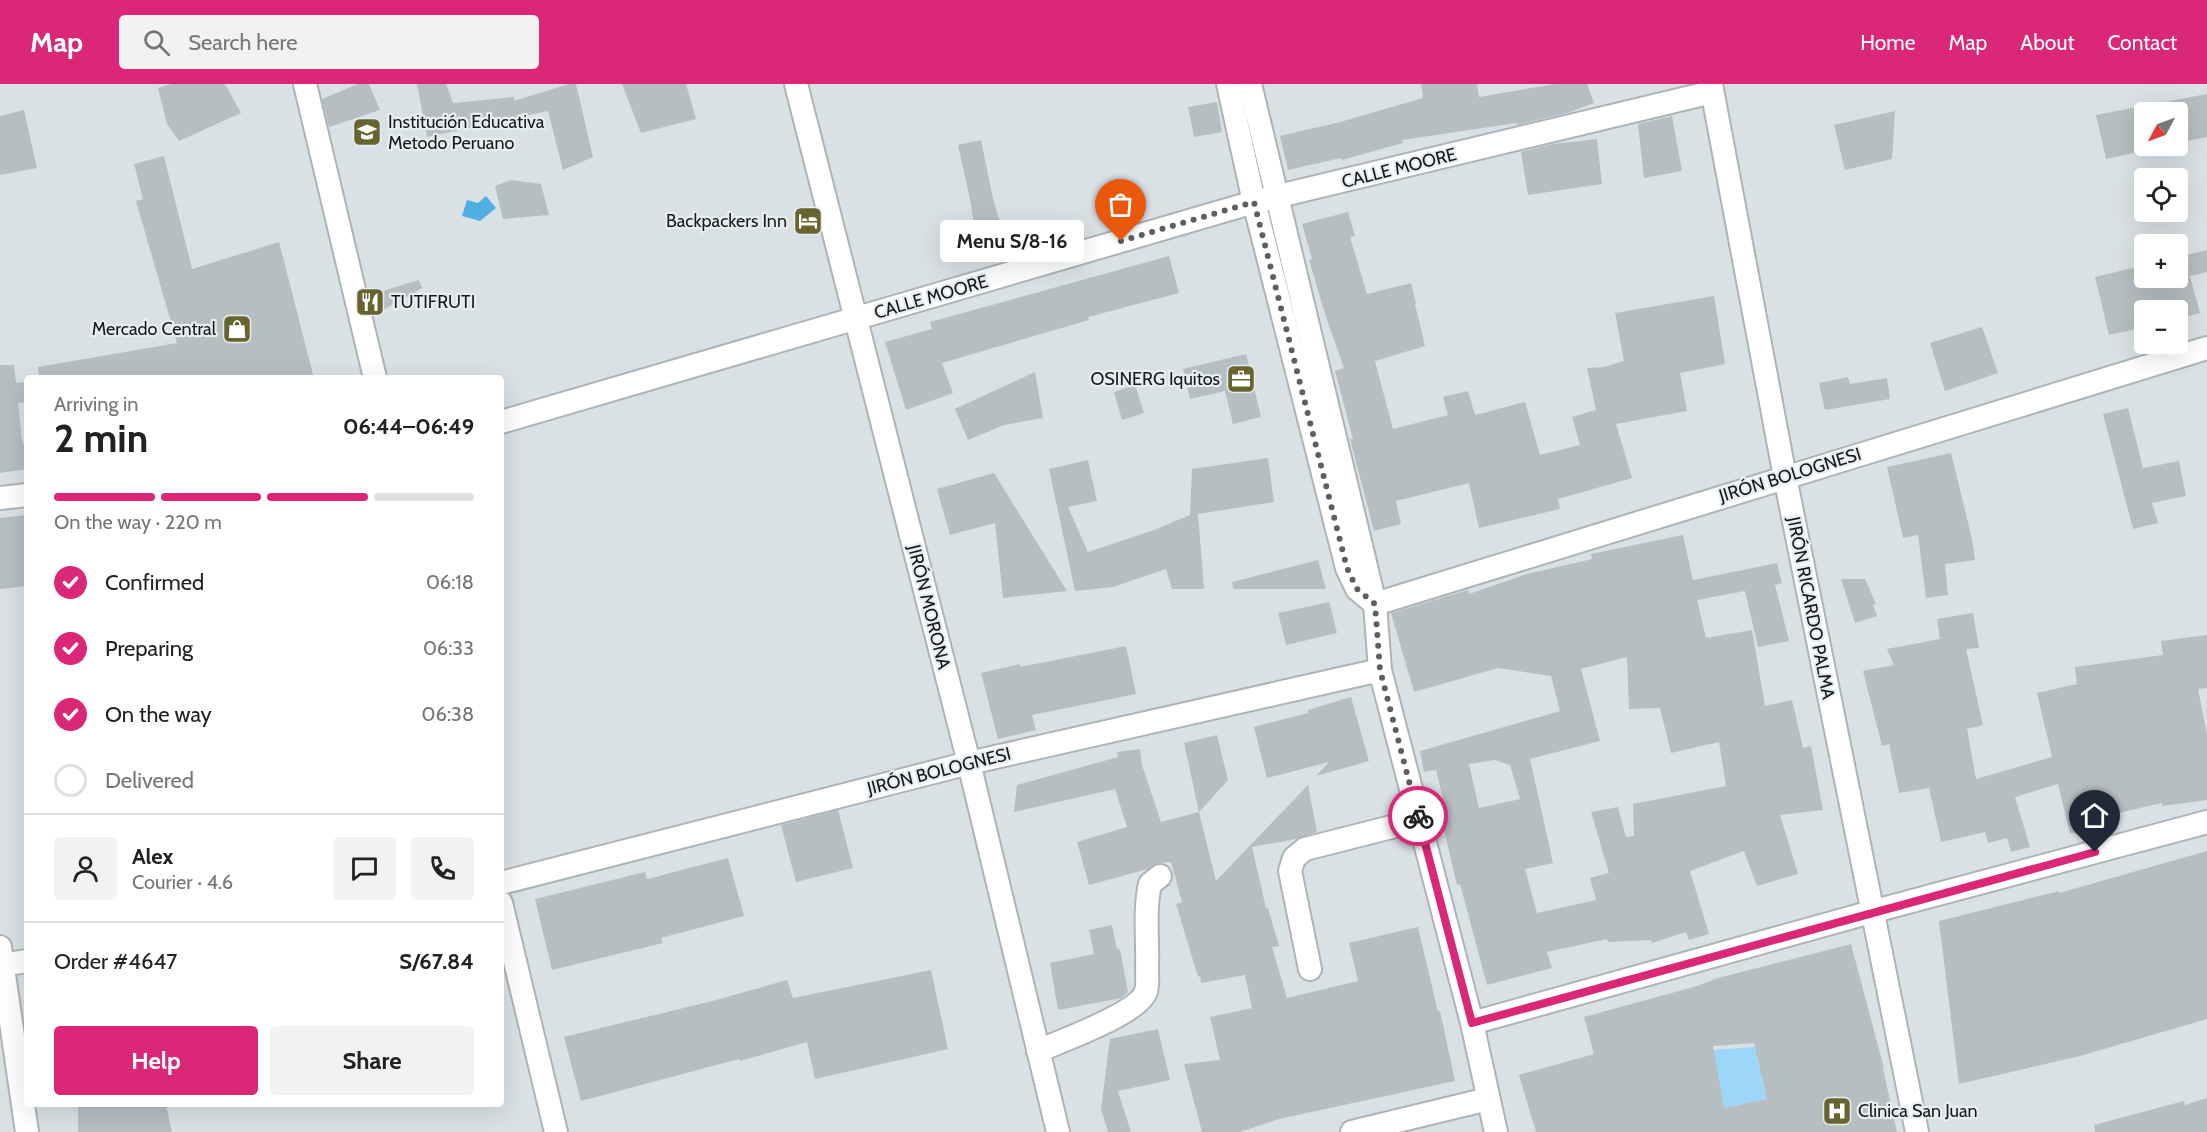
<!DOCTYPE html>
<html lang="en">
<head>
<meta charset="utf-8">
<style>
  body { margin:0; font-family:Cabin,sans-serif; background:#f2f2f2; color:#222; height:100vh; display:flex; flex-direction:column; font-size:22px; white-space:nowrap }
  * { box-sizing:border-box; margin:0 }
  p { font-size:20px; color:#767676 }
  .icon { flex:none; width:33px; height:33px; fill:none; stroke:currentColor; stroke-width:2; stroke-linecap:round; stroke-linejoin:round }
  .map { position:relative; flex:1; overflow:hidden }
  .sheet { position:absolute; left:24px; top:291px; width:480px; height:732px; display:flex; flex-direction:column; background:#fff; border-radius:6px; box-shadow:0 6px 24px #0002 }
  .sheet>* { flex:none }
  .needle { width:39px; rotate:229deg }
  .tools { position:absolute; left:2134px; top:18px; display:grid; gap:12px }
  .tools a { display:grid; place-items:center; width:54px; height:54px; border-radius:6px; background:#fff; box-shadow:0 6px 24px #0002; font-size:30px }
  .pin { position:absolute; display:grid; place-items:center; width:51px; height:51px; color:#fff; margin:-62px -26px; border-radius:50% 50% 50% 0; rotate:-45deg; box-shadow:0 0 6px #0007 }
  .pin .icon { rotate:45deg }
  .courier { position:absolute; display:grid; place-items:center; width:60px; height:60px; margin:-30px; border:4px solid #db2777; border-radius:50%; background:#fff; color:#222; box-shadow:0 2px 8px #0007 }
  .bubble { position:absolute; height:42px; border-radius:6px; background:#fff; box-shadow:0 6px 24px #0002; font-size:20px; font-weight:800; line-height:42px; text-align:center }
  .head em { font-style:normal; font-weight:800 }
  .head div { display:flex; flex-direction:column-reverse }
  .head { display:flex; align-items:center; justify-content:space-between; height:102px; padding:0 30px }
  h1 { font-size:39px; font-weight:800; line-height:45px }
  .bar { display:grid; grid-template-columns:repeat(4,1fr); gap:9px 6px; align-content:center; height:72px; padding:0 30px }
  .bar i { height:8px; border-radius:4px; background:#e0e0e0 }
  .bar .selected { background:#db2777 }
  .bar p { grid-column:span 4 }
  .line { display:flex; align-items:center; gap:15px; padding:0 30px; border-top:2px solid #e0e0e0 }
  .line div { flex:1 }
  .round { display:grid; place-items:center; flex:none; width:63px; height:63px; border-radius:6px; background:#f2f2f2 }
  ol { padding:0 30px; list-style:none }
  li { display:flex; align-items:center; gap:18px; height:66px }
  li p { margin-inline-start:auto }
  li .icon { padding:6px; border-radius:50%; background:#db2777; color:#fff; stroke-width:4 }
  li:last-child { color:#767676 }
  li i { width:33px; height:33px; border:3px solid #e0e0e0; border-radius:50% }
  .action { display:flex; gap:12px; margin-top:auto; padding:12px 30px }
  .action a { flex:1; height:69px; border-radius:6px; background:#db2777; color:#fff; font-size:24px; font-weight:800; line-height:69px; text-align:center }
  .action a+a { background:#f2f2f2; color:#222 }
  header { display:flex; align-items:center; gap:36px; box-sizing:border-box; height:84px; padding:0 30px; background:#db2777; color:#fff }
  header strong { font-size:28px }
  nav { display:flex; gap:33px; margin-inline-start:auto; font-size:21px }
  .search { width:420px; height:54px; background:#f2f2f2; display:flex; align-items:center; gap:15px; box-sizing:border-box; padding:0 21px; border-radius:6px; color:#767676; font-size:22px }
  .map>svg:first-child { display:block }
</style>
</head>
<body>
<header>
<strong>Map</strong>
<div class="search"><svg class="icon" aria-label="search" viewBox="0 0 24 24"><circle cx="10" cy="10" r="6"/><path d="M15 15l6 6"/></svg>Search here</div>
<nav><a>Home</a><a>Map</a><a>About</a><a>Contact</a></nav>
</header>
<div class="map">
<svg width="2207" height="1048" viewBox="0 0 2207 1048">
  <rect width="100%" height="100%" fill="#dae1e5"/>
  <path fill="#9cd7fa" d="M1755 963 1767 1015 1700 1029 1713 966Z"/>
  <path fill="#4fafe1" d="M486 112 496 124 480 137 462 132 467 116 478 119Z"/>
  <g fill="#b7bec2" fill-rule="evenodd">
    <path d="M171 0H225L241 29 179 57 167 40 158 4Z"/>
    <path d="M358 0H369L380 26 329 43 322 15Z"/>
    <path d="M417 0H446L453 19 514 13V17L569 0H576L593 73 563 86 548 27 427 53Z"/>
    <path d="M622 0H686L696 35 641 49Z"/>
    <path d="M1421 0H1477L1479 13 1555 0H1587L1594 19 1567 29 1517 41V39L1402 56 1403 59 1342 76 1341 74 1288 86 1280 52 1340 38 1423 14Z"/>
    <path d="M2207 10V53L2178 59V28H2145V62H2166L2106 75 2096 31Z"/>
    <path d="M1217 18 1222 48 1194 53 1188 23Z"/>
    <path d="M24 26 37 84 0 91V32Z"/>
    <path d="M1895 27 1892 75 1845 86 1834 41Z"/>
    <path d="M1672 32 1682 87 1644 94 1638 40Z"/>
    <path d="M1597 55 1602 100 1528 111 1521 68 1553 60Z"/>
    <path d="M981 56 993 115 1007 162 979 177 971 120 958 61Z"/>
    <path d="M164 72 192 185 279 158 314 294H39L38 283 177 259 136 117 143 115 134 80Z"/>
    <path d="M511 96 541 100 549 131 503 135 495 102Z"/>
    <path d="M1348 128 1355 152 1350 153 1367 210 1411 199 1416 220H1415L1425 262 1375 277 1393 345 1448 331 1443 313 1468 307 1475 331 1525 318 1540 371 1580 361 1572 333 1596 326 1587 284 1604 283 1624 277 1615 229 1714 212 1725 280 1680 289 1687 327 1616 340 1632 394 1558 415 1560 425 1479 444 1469 399 1396 417 1401 440 1374 447 1350 355H1353L1335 287 1344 284 1326 233 1309 176 1312 175 1302 140Z"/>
    <path d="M2207 166V188L2190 192 2200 229 2178 235V226H2145V243L2109 251 2095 193 2145 181V194H2178V173Z"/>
    <path d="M1169 172 1179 209 1088 233 1089 236 942 279 953 309 906 326 885 258 932 245 930 238Z"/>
    <path d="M419 196 422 204 374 231 369 211Z"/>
    <path d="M1982 243 1998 289 1945 307 1930 259Z"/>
    <path d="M1246 270 1261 333 1233 340 1225 307 1190 315 1183 285Z"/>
    <path d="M0 281H14L16 299 27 298V318L18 319 22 356 27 370V385L0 389Z"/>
    <path d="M1035 288 1043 334 1004 341 968 356 955 325Z"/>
    <path d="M1848 293 1850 300 1887 294 1890 315 1825 326 1819 299Z"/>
    <path d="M1135 301 1144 329 1122 336 1114 308Z"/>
    <path d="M2128 324 2143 384 2179 377 2186 412 2152 419 2158 439 2133 445 2103 330Z"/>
    <path d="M1951 369 1972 455 1975 476 1945 480 1948 511 1926 514 1918 451 1903 454 1887 383Z"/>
    <path d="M1268 374 1274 418 1198 430 1204 505H1172L1166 485 1113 503 1075 507 1049 385 1088 376 1097 417 1068 423 1088 468 1154 446 1190 431 1192 385Z"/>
    <path d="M994 389 1067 507 1003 514 995 439 950 451 937 405Z"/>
    <path d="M27 431V502L0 505V434Z"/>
    <path d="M1683 451 1693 496 1777 479 1782 499 1775 501 1789 557 1758 563 1745 507 1697 516 1706 554 1752 546 1765 622 1792 616 1803 664 1811 662 1823 726 1780 731 1798 790 1757 802 1744 767 1690 787 1709 850 1689 856 1686 848 1652 859 1651 856 1608 858 1607 855 1547 868 1552 884 1487 901 1460 800 1457 801 1441 733 1447 731 1436 686 1424 688 1420 667 1560 627 1551 592 1498 584 1414 608 1391 529 1468 506 1469 510 1527 490 1592 475 1591 470ZM1627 573 1629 625 1660 624 1671 669 1719 658 1726 702 1633 720 1634 752 1626 753 1618 723 1591 728 1609 789 1590 794 1596 816 1537 829 1525 785 1553 779 1530 675 1600 657 1581 585ZM1495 676 1510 681 1520 715 1479 724 1469 680Z"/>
    <path d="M1318 476 1326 505H1233L1232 498Z"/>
    <path d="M1841 495H1865L1876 520 1873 521 1877 532 1855 539Z"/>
    <path d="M1329 518 1337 549 1286 561 1278 529Z"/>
    <path d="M1973 529 1979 564 1966 565 1983 641 1967 645 1976 695 2052 673 2037 609 2077 600 2075 583 2163 571 2161 557 2207 551V604L2198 605 2207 650V716L2162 722V719L2114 730 2118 745 2094 751 2070 749 2058 700 2015 713 2030 763 2011 768 2007 754 1988 759 1985 748 1941 758 1929 704 1899 709 1889 660 1882 662 1863 587 1894 581 1887 565 1940 555 1937 535Z"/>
    <path d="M1126 562 1136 610 1032 631 1036 646 998 655 981 589 1020 580V583Z"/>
    <path d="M1351 613 1369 677 1316 692 1329 678 1267 694 1254 643 1308 629V626Z"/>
    <path d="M1217 651 1228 696 1199 728 1184 659Z"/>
    <path d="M1140 665 1142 681 1161 738 1199 728 1216 797 1308 701 1317 748 1296 755 1252 763 1266 824H1268L1279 862 1272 863 1287 914 1358 897 1349 859 1418 843 1438 928 1440 927 1455 997 1279 1035 1240 1048H1202L1184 980 1220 976 1210 933 1252 924 1245 891 1201 899 1200 892 1198 893 1176 820 1182 818 1171 778 1157 779 1148 785 1089 801 1077 758 1127 743 1115 705 1014 728 1017 701 1118 673 1117 668Z"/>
    <path d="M838 726 853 784 796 798 781 741Z"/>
    <path d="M2207 767V935L2080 972 1959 1000 1939 837 2059 807V809Z"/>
    <path d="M728 774 744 832 661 854 663 859 552 886 535 815 645 788 647 795Z"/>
    <path d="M1112 841 1117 866 1120 865 1128 908 1121 914 1058 926 1050 879 1094 870 1089 846Z"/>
    <path d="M1851 860 1884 984 1883 985 1897 1048H1536L1519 991 1594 970 1584 933 1697 902 1718 894ZM1754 959 1767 1015 1724 1024 1713 962Z"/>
    <path d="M931 886 948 965 815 995 807 958 740 977 739 975 581 1017 564 953 716 916 787 896 793 914Z"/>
    <path d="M1158 945 1170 996 1118 1007 1131 1048H1108L1101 1025 1110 955Z"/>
    <path d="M2207 1014V1048H2095L2094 1041 2184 1017 2185 1021Z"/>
    <path d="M78 1020H166L172 1048H78Z"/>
  </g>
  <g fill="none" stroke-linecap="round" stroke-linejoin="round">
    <g stroke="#adb4b8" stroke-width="26">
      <g id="street">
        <path d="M305 0 375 294"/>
        <path d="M796 0 969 679 1058 1048"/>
        <path d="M1228 0 1254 118 1347 484 1357 505 1375 520 1380 586 1472 939 1496 1048"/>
        <path d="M1250 0 1375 520 2207 264"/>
        <path d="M1711 0 1785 393 1917 1048"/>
        <path d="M501 338 1254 118 1712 8"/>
        <path d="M0 414 27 411"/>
        <path d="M501 799 969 679 1380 586"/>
        <path d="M501 819 556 1048"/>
        <path d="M0 863 27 1048"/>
        <path d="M0 881 27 877"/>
        <path d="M1310 885 1290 787 1294 774 1305 765 1419 736"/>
        <path d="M1472 939 1871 828 2207 738"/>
        <path d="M1038 967C1061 957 1140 929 1146 907 1148 900 1147 891 1147 884 1148 856 1144 827 1150 800L1160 792"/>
        <path d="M1352 1048 1488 1015"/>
      </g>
    </g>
    <use href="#street" stroke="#fff" stroke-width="22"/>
  </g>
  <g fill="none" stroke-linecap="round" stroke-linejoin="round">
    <path stroke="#5b5f62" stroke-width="6" stroke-dasharray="0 10.8" d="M1121 157 1254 118 1347 484 1357 505 1375 520 1380 586 1418 732"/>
    <path stroke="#db2777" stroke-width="8" d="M1418 732 1472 939 2095 768"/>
  </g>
  <defs>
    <g id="school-square" transform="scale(1.5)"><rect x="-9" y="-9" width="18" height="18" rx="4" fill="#686430" stroke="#e7eef3"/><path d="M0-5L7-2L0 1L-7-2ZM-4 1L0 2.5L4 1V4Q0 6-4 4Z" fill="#fff"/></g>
    <g id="hotel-square" transform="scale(1.5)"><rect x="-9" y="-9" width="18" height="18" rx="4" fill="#686430" stroke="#e7eef3"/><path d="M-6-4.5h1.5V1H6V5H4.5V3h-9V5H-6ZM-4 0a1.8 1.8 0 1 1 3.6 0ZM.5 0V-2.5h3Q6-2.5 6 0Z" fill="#fff"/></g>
    <g id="restaurant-square" transform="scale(1.5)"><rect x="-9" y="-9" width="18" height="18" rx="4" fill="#686430" stroke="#e7eef3"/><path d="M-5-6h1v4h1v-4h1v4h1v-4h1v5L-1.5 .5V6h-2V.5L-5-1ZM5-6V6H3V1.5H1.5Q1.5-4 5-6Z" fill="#fff"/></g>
    <g id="shop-square" transform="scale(1.5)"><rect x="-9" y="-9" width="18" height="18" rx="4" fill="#686430" stroke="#e7eef3"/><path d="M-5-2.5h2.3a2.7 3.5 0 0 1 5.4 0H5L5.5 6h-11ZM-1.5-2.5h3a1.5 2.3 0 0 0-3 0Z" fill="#fff"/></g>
    <g id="office-square" transform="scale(1.5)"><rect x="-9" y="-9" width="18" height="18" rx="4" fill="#686430" stroke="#e7eef3"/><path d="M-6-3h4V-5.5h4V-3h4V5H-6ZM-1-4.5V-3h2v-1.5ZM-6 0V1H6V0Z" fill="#fff"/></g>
    <g id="hospital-square" transform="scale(1.5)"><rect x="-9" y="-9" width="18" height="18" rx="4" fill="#686430" stroke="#e7eef3"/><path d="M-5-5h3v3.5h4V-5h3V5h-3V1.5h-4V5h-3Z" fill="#fff"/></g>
  </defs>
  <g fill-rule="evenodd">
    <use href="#school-square" x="367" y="48"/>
    <use href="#hotel-square" x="808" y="137"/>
    <use href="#restaurant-square" x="370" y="218"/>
    <use href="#shop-square" x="237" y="245"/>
    <use href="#office-square" x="1241" y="295"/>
    <use href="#hospital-square" x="1837" y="1027"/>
  </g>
  <g text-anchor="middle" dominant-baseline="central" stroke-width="4.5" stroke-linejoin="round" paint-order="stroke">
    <g font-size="18" fill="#17191b" stroke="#e7eef3" text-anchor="start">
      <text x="388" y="38">Institución Educativa<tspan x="388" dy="21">Metodo Peruano</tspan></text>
      <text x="787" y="137" text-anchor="end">Backpackers Inn</text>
      <text x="391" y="218">TUTIFRUTI</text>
      <text x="216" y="245" text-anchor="end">Mercado Central</text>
      <text x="1220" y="295" text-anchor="end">OSINERG Iquitos</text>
      <text x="1858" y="1027">Clinica San Juan</text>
    </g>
    <g font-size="18" fill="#17191b" stroke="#e7eef3">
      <text transform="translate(1399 84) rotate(-14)">CALLE MOORE</text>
      <text transform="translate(931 213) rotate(-16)">CALLE MOORE</text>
      <text transform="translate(1790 391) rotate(-17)">JIRÓN BOLOGNESI</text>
      <text transform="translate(929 523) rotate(76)">JIRÓN MORONA</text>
      <text transform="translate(1811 524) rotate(79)">JIRÓN RICARDO PALMA</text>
      <text transform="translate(939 687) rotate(-14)">JIRÓN BOLOGNESI</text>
    </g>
  </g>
</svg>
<div class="tools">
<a><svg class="needle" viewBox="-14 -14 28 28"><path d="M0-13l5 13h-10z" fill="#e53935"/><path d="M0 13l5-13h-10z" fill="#767676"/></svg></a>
<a><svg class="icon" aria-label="locate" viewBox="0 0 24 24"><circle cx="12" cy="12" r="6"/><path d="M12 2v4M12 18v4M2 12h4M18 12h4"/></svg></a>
<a>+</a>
<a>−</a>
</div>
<div class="pin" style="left:1121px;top:157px;background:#ea580c"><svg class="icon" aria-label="bag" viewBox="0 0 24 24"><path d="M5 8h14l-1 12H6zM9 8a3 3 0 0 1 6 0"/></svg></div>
<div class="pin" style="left:2095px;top:768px;background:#1f2937"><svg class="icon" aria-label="home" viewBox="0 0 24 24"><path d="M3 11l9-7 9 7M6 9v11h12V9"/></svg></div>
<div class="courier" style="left:1418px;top:732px"><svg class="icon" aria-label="bike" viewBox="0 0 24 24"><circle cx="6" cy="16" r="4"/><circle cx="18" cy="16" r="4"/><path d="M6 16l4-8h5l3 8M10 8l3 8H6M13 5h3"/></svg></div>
<div class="bubble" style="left:940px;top:136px;width:144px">Menu S/8-16</div>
<section class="sheet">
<div class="head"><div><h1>2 min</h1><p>Arriving in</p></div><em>06:44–06:49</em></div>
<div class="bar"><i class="selected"></i><i class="selected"></i><i class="selected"></i><i></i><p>On the way · 220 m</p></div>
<ol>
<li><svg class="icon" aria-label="check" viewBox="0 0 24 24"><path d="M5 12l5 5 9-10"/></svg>Confirmed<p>06:18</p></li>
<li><svg class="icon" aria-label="check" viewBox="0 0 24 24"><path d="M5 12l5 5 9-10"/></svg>Preparing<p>06:33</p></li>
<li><svg class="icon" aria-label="check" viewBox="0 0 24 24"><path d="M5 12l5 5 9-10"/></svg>On the way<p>06:38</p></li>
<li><i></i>Delivered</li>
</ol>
<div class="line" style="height:108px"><a class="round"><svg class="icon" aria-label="person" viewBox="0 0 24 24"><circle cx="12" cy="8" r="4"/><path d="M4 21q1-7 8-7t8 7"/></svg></a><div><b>Alex</b><p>Courier · 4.6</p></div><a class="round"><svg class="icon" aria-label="chat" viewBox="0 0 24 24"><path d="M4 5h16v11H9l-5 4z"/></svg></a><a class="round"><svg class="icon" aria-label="phone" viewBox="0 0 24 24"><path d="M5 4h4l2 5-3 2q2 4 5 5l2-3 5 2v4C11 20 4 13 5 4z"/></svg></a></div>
<div class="line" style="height:78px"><div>Order #4647</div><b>S/67.84</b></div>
<div class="action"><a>Help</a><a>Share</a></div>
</section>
</div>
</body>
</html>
